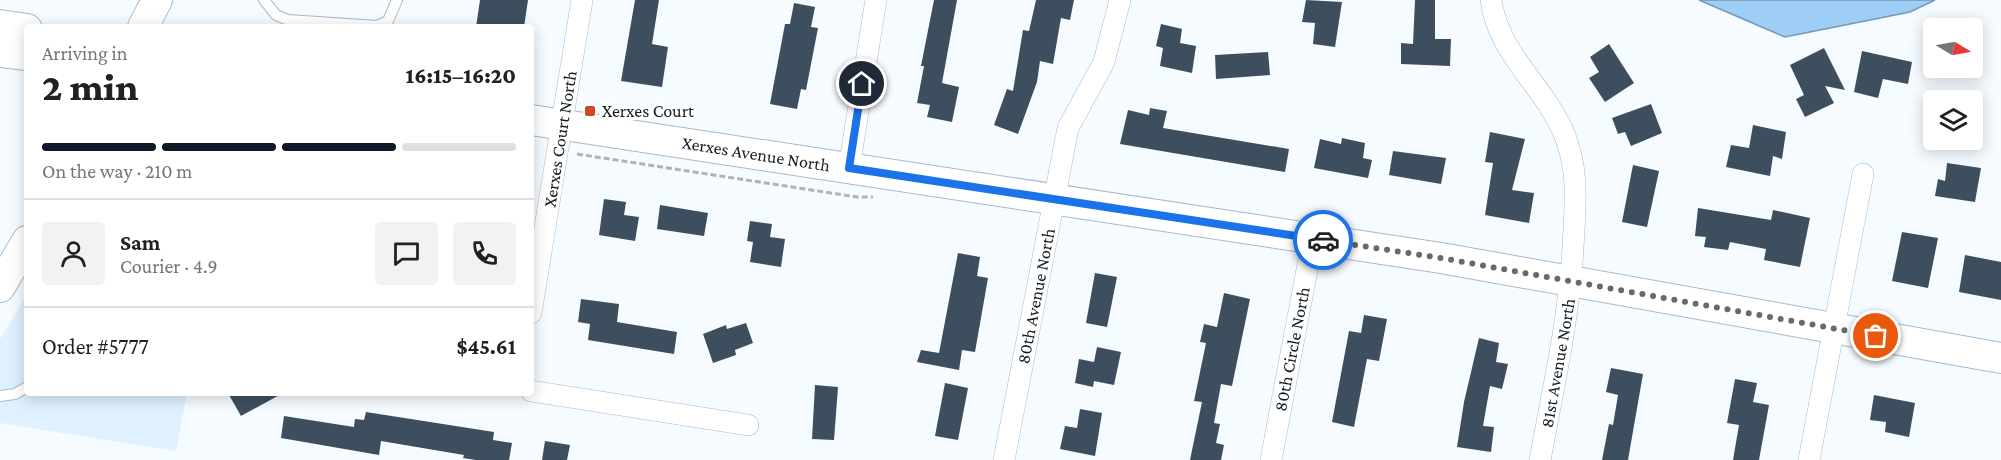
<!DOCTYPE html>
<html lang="en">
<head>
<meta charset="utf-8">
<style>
  body { margin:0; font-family:"Crimson Pro",serif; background:#f2f2f2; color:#202124; height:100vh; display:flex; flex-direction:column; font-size:22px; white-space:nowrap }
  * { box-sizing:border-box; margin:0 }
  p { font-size:20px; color:#757577 }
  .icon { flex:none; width:33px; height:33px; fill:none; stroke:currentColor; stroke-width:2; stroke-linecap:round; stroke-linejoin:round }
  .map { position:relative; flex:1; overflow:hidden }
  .panel { position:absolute; left:24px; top:24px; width:510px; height:372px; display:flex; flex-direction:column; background:#fff; border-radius:6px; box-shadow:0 3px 15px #0003 }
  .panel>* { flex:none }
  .needle { width:39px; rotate:100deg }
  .controls { position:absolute; left:1923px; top:18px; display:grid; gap:12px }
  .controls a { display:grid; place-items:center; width:60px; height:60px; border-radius:6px; background:#fff; box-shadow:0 3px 15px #0003; font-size:30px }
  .pin { position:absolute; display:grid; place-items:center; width:51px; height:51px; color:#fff; margin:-26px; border:3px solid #fff; border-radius:50%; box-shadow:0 2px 6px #0007 }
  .courier { position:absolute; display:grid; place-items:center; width:60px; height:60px; margin:-30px; border:4px solid #1a73e8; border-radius:50%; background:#fff; color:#222; box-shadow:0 2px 8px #0007 }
  .overview em { font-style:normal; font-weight:800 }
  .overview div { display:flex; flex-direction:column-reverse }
  .overview { display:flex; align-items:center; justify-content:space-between; height:102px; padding:0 18px }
  h1 { font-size:39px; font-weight:800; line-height:45px }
  .bar { display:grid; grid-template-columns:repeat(4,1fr); gap:9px 6px; align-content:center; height:72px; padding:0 18px }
  .bar i { height:8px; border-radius:4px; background:#e0e0e0 }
  .bar .on { background:#111827 }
  .bar p { grid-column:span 4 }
  .line { display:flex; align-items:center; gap:15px; padding:0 18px; border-top:2px solid #e0e0e0 }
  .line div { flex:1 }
  .round { display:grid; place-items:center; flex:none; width:63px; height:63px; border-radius:6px; background:#f2f2f2 }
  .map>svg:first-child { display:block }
</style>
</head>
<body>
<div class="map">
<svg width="2001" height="460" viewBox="0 0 2001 460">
  <rect width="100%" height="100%" fill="#f6fbff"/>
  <path fill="#dff0ff" d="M27 295V393H187L176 451 0 423V339Z"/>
  <path fill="#9ecdf5" stroke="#7598b6" stroke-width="1.5" d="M1699 0H1935L1910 12 1785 37Z"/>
  <g fill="#3d4f5f">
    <path d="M480 0H528L524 27H476Z"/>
    <path d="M635 0H659L652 44 668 47 662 87 621 81Z"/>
    <path d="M934 0H957L942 83 959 87 952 122 927 117 930 105 917 103 924 66H921Z"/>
    <path d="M1036 0H1074L1070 20 1061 18 1053 64 1040 61 1037 82 1018 134 994 125 1007 89 1013 91 1023 30 1029 31Z"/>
    <path d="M1306 0 1342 2 1335 47 1313 44 1315 23 1302 22Z"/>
    <path d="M1415 0H1435V39H1451L1450 66 1401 64V43L1413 44Z"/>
    <path d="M794 3 815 7 811 27 818 28 806 90 801 89 797 109 770 104 785 24H790Z"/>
    <path d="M1161 24 1182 29 1180 43 1196 46 1192 73 1160 66 1163 48 1156 46Z"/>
    <path d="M1609 44 1634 83 1605 102 1589 78 1599 72 1590 57Z"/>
    <path d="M1824 48 1845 90 1825 86 1834 103 1805 117 1796 99 1804 95 1790 65Z"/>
    <path d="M1862 51 1912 62 1908 84 1883 79 1878 98 1854 92Z"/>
    <path d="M1268 52 1270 75 1216 79 1215 55Z"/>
    <path d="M1651 104 1662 133 1631 146 1625 132 1618 134 1612 118Z"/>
    <path d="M1150 108 1167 111 1163 128 1289 149 1285 172 1120 144 1128 110 1149 115Z"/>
    <path d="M1753 125 1786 132 1782 159 1773 156 1770 176 1726 167 1731 145 1749 148Z"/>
    <path d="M1490 132 1525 139 1512 190 1534 193 1529 223 1485 215 1493 163 1485 162Z"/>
    <path d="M1342 138 1365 143 1363 158 1372 160 1368 178 1314 168 1320 139 1341 144Z"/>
    <path d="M1393 151 1446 158 1441 184 1389 175Z"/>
    <path d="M1947 163 1981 168 1975 202 1935 196 1938 179 1945 181Z"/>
    <path d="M1633 165 1659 171 1647 227 1622 222Z"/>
    <path d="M604 199 626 202 624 215 639 217 635 241 599 235Z"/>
    <path d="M660 205 708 213 704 236 657 229Z"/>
    <path d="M1698 208 1771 220 1773 210 1810 218 1800 267 1764 260 1766 249 1730 242 1728 250 1704 247 1706 237 1695 236Z"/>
    <path d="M750 221 772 224 770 237 785 239 781 267 750 262 753 242 747 241Z"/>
    <path d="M1902 232 1938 238 1928 288 1892 281Z"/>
    <path d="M958 253 980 257 977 276 988 278 975 352 962 350 959 370 917 362 921 350 939 353Z"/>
    <path d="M1965 255 2001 262V300L1959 292Z"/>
    <path d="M1095 273 1117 277 1107 327 1086 323Z"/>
    <path d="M1224 293 1250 299 1232 386 1221 384 1214 423 1220 424 1216 443 1224 445 1221 460H1190L1202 402 1194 401 1206 343 1200 342 1204 324 1217 327Z"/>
    <path d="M581 299 619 304 617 322 677 332 674 354 588 340 590 324 578 322Z"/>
    <path d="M1364 315 1387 319 1379 361 1367 359 1354 427 1332 422 1349 331 1361 333Z"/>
    <path d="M746 323 753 343 735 350 736 355 713 363 703 334 726 325 727 329Z"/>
    <path d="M1479 338 1499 343 1496 362 1508 364 1502 389 1490 386 1483 426 1494 427 1491 452 1457 447 1464 402Z"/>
    <path d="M1097 347 1121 352 1114 385 1094 381 1093 387 1075 383 1079 359 1094 362Z"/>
    <path d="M1611 368 1643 374 1628 460H1602L1609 424 1613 425 1618 395 1606 392Z"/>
    <path d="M1735 379 1757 383 1753 402 1769 405 1759 460H1733L1739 425 1727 423Z"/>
    <path d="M945 383 968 388 958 440 935 436Z"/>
    <path d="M815 385 838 387 834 440 812 439Z"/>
    <path d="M228 393H283L241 416Z"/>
    <path d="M1874 395 1915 403 1909 437 1885 432 1886 422 1870 420Z"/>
    <path d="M1080 409 1102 413 1095 456 1060 449 1065 426 1077 428Z"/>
    <path d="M366 412 494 432 493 440 512 443 509 460H476L463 458 464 455 381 441 379 455 281 438 284 416 354 427 355 419 364 420Z"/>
    <path d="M545 441 570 445 567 460H542Z"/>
  </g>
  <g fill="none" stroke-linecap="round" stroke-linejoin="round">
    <g stroke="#a5bacd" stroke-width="12">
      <g id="lane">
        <path d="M264 0 276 15 288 20 377 26 388 21 397 0"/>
        <path d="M0 396 15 394 27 387"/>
      </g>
    </g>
    <g stroke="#a5bacd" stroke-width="22">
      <g id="street">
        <path d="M1491 0C1498 53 1542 84 1563 131 1580 170 1575 206 1573 248 1569 319 1553 389 1540 460"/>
        <path d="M849 168 876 0"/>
        <path d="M531 313 582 0"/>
        <path d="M531 391 748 425"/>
        <path d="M1004 460 1068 128 1104 62 1120 0"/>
        <path d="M1271 460 1313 238"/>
        <path d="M1809 460 1863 174"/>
      </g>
    </g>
    <g stroke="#a5bacd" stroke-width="32">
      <g id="secondary">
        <path d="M0 25 27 29"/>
        <path d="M143 27 157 0"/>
        <path d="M0 52 27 55"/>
        <path d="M531 120 1441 258 2001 358"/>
        <path d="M0 287 27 241"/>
      </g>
    </g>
    <path stroke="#adb3b8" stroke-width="3" stroke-dasharray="6 3" stroke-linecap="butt" d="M577 154 857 197H873"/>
    <use href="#lane" stroke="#fff" stroke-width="10"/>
    <use href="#street" stroke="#fff" stroke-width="21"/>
    <use href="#secondary" stroke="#fff" stroke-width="30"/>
  </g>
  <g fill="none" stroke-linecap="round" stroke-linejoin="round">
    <path stroke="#646b70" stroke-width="6" stroke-dasharray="0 10.8" d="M1323 240 1441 258 1876 336"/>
    <path stroke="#1a73e8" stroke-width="8" d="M862 84 849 168 1323 240"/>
  </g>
  <rect fill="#d24826" stroke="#fff" stroke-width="2" x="584" y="105" width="12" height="12" rx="3"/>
  <g text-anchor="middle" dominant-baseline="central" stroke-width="6" stroke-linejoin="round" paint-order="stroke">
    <g font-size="18" fill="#151d23" stroke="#fff" text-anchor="start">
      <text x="602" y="111">Xerxes Court</text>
    </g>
    <g font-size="18" fill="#151d23" stroke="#fff">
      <text transform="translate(560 139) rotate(-81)">Xerxes Court North</text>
      <text transform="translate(756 154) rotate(9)">Xerxes Avenue North</text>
      <text transform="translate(1036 296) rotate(-79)">80th Avenue North</text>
      <text transform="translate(1292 349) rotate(-79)">80th Circle North</text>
      <text transform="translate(1558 363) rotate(-80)">81st Avenue North</text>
    </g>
  </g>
</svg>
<div class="controls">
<a><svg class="needle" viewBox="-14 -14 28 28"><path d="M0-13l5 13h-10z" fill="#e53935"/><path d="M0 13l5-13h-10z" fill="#757577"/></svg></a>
<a><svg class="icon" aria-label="layers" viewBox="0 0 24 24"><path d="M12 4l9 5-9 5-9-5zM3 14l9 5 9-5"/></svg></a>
</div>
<div class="pin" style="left:1876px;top:336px;background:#ea580c"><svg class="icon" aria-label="bag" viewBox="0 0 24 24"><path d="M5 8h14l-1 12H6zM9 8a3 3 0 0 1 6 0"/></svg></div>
<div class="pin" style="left:862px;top:84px;background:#1f2937"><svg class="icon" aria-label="home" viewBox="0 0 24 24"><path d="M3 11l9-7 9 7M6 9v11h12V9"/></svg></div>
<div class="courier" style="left:1323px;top:240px"><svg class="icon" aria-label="car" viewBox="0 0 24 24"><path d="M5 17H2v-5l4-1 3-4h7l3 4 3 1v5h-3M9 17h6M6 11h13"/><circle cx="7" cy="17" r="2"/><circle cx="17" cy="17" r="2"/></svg></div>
<section class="panel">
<div class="overview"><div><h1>2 min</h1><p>Arriving in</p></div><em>16:15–16:20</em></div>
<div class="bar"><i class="on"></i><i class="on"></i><i class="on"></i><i></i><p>On the way · 210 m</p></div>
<div class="line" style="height:108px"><a class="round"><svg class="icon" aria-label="person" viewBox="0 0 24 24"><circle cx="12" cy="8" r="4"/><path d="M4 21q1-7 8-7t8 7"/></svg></a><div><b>Sam</b><p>Courier · 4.9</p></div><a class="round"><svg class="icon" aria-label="chat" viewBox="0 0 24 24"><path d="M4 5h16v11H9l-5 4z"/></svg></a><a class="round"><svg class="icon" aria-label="phone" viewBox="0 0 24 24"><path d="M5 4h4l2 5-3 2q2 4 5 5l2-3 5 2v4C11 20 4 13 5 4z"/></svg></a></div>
<div class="line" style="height:78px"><div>Order #5777</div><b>$45.61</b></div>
</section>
</div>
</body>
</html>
